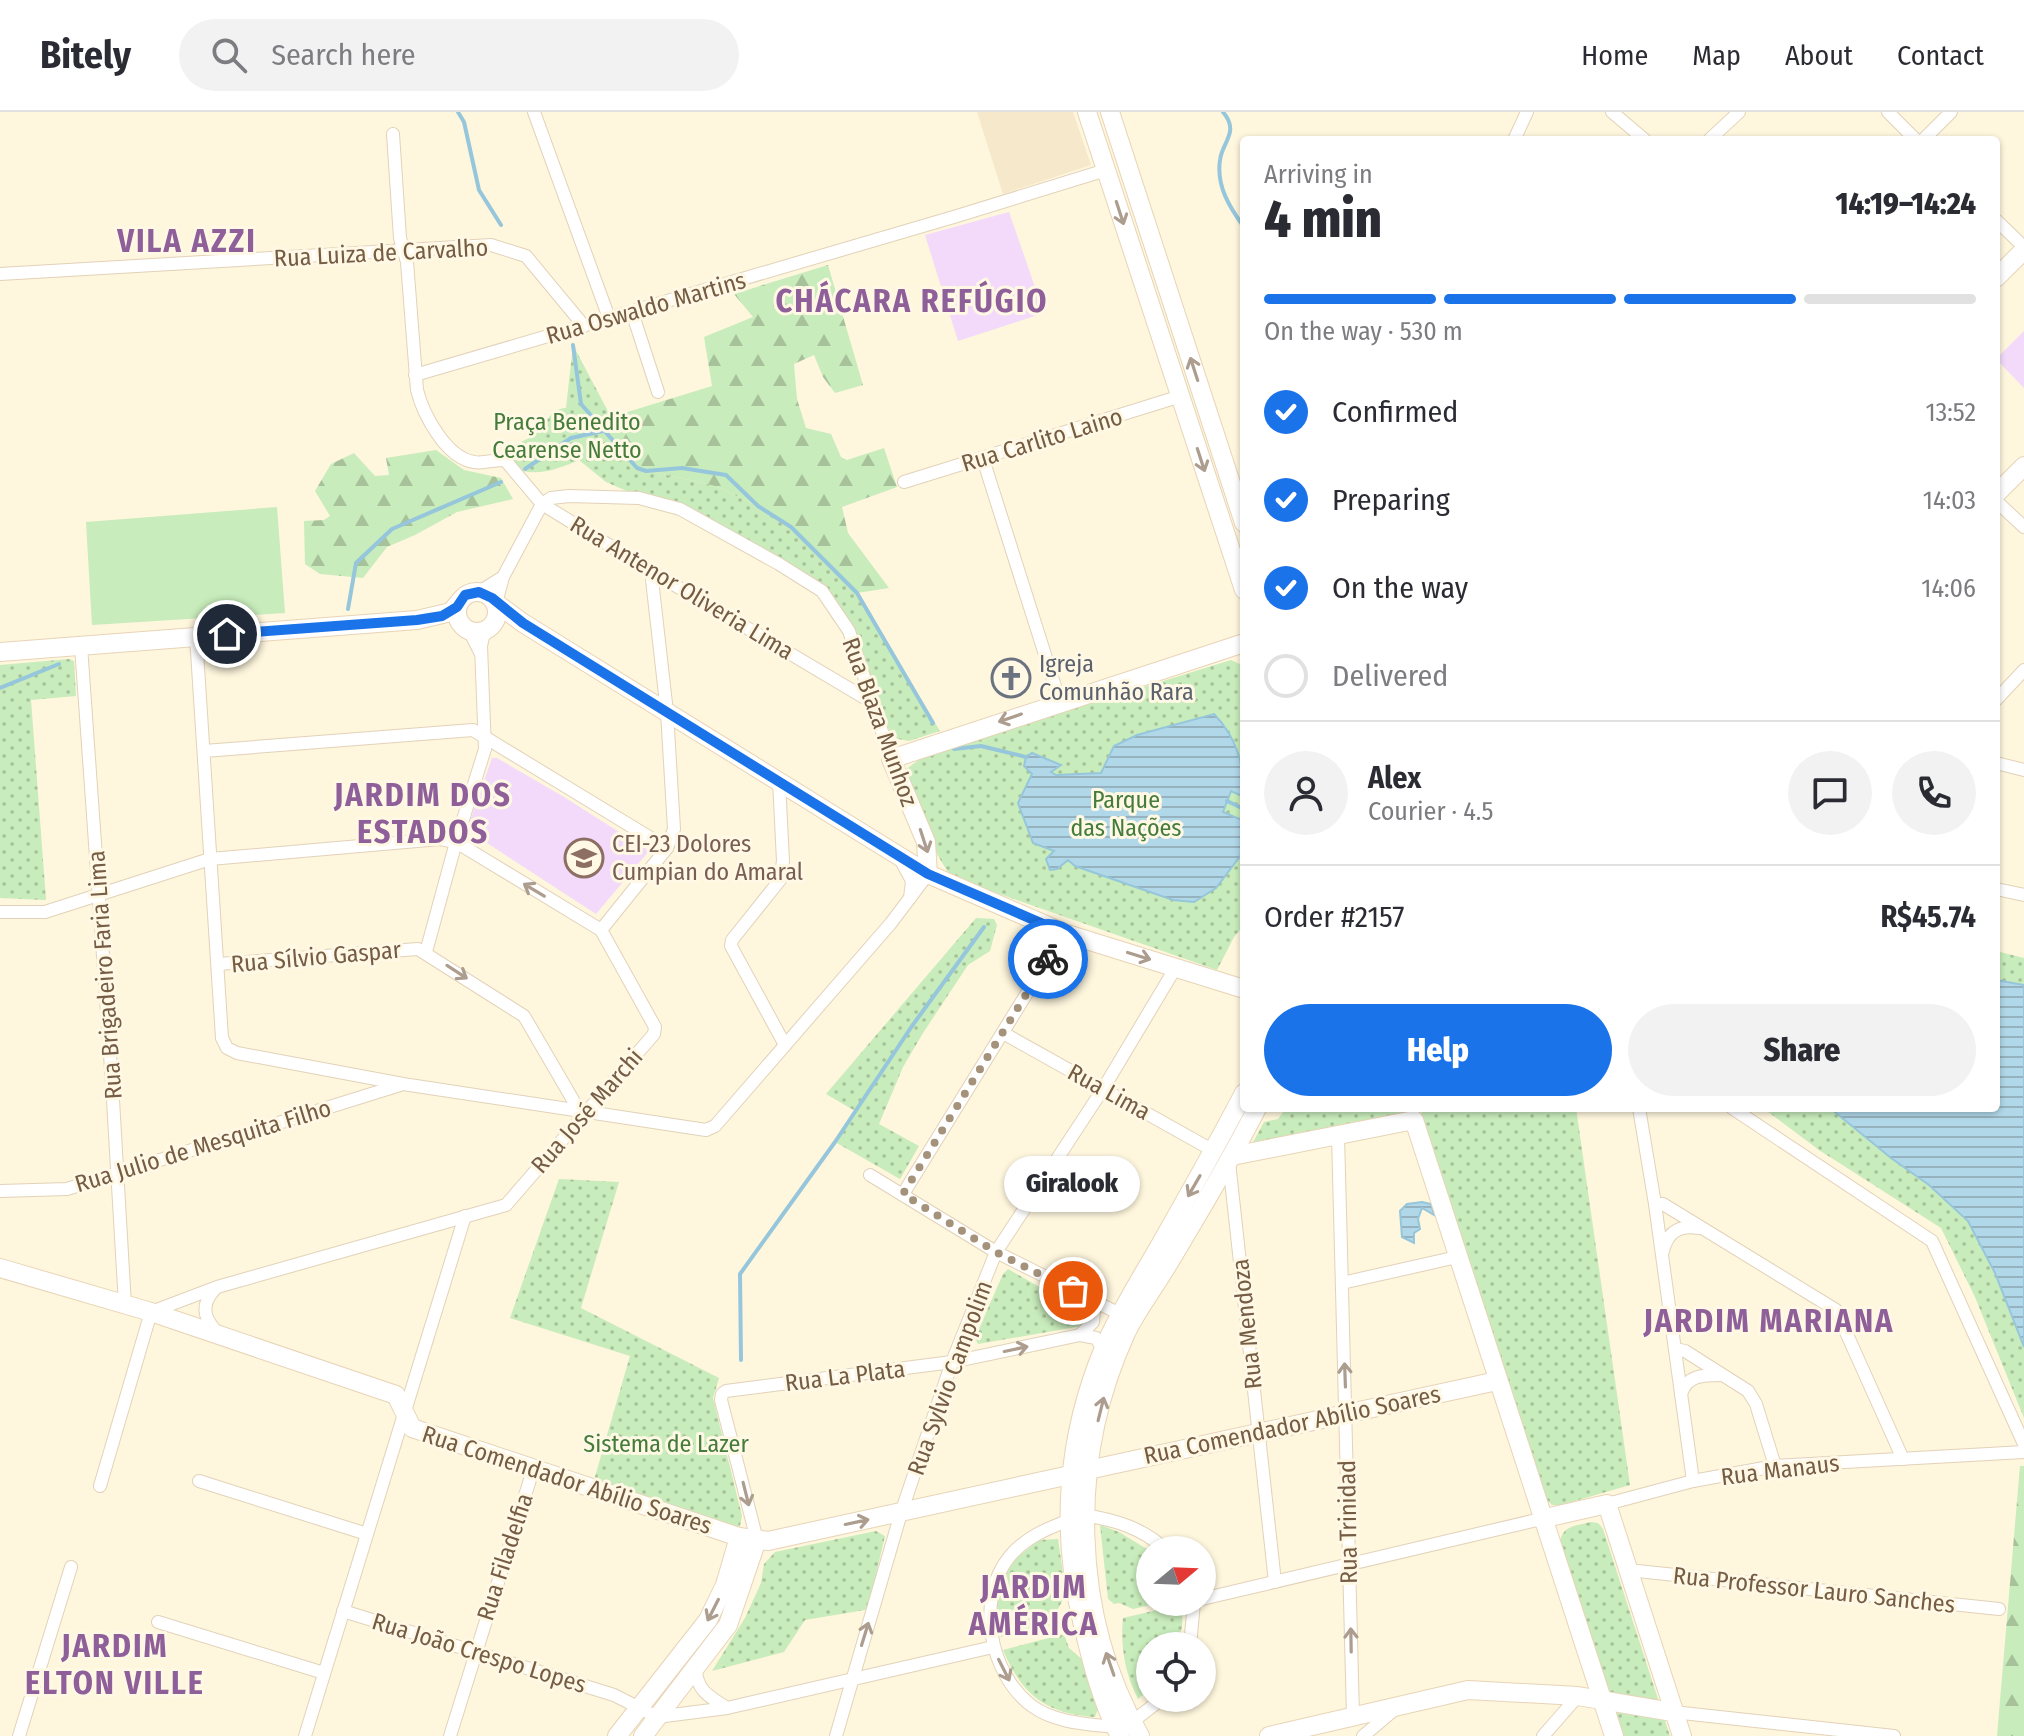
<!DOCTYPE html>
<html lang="en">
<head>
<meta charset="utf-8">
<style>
  body { margin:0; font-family:"Fira Sans Condensed",sans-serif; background:#f2f2f3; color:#2b2b33; height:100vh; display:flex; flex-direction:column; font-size:30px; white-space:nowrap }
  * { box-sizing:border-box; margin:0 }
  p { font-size:26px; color:#7c7c81 }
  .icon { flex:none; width:44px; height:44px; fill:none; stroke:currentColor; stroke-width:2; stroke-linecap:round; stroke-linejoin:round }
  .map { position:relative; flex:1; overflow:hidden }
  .sheet { position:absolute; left:1240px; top:24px; width:760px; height:976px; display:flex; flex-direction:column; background:#fff; border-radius:8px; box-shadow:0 2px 6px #0004 }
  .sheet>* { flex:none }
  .needle { width:52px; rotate:71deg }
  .fabs { position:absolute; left:1136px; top:1424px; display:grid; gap:16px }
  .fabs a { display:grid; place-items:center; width:80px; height:80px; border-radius:50%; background:#fff; box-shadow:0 2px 6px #0004; font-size:40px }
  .pin { position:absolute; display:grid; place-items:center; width:68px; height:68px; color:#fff; margin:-34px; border:4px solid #fff; border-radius:50%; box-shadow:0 2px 8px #0007 }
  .courier { position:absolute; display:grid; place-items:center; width:80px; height:80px; margin:-40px; border:6px solid #1a73e8; border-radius:50%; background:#fff; color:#222; box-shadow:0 2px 10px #0007 }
  .bubble { position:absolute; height:56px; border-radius:28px; background:#fff; box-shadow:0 2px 6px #0004; font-size:26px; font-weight:800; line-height:56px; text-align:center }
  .summary em { font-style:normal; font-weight:800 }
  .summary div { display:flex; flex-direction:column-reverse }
  .summary { display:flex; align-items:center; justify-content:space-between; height:136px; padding:0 24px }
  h1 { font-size:52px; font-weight:800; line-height:60px }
  .bar { display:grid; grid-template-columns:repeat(4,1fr); gap:12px 8px; align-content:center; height:96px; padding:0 24px }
  .bar i { height:10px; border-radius:6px; background:#e1e1e2 }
  .bar .current { background:#1a73e8 }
  .bar p { grid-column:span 4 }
  .line { display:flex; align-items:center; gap:20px; padding:0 24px; border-top:2px solid #e1e1e2 }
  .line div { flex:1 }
  .round { display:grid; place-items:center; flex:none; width:84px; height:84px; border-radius:42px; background:#f2f2f3 }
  ol { padding:0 24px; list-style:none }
  li { display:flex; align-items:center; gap:24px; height:88px }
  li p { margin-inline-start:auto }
  li .icon { padding:8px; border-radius:50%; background:#1a73e8; color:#fff; stroke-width:4 }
  li:last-child { color:#7c7c81 }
  li i { width:44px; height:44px; border:4px solid #e1e1e2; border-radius:50% }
  .action { display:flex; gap:16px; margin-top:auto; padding:16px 24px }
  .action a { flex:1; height:92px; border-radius:48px; background:#1a73e8; color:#fff; font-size:32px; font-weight:800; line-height:92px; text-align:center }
  .action a+a { background:#f2f2f3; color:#2b2b33 }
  header { display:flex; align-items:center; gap:48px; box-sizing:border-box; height:112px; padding:0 40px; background:#fff; border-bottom:2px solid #e1e1e2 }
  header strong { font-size:38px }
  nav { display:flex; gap:44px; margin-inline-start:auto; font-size:28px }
  .search { width:560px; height:72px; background:#f2f2f3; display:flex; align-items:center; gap:20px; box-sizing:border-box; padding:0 28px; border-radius:44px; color:#7c7c81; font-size:30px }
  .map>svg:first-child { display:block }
</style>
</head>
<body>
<header>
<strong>Bitely</strong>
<div class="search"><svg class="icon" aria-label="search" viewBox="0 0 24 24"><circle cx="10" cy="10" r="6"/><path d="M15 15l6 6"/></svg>Search here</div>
<nav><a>Home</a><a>Map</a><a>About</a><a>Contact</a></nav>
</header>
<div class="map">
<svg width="2024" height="1624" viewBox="0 0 2024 1624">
  <defs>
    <pattern id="grass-dots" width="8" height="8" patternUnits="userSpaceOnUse" patternTransform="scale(2)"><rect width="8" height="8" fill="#c8ecbb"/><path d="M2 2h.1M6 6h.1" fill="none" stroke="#a7c29a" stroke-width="1.8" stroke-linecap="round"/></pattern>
    <pattern id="forest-firs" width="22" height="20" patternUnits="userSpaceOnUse" patternTransform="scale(2)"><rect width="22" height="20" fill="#c8ecbb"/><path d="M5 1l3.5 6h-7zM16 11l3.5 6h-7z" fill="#a7c29a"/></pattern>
    <pattern id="water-rules" width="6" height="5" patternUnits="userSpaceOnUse" patternTransform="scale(2)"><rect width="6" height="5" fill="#b1d8e8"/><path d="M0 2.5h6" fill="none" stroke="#95b2be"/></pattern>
  </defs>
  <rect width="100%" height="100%" fill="#fef6dd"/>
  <path fill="#f6e8cb" d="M977 0H1073L1091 53 1003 82Z"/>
  <g fill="#f3dafa">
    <path d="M1009 100 1044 201 958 229 925 123Z"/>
    <path d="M2024 219V276L1996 247Z"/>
    <path d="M492 646H497L564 685 649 739 596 802 467 718Z"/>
  </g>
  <g fill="url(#grass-dots)">
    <path d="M573 233 611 305 596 309 637 356 715 374 758 394 791 415 857 481 940 619 909 629 893 626 825 477 801 458 758 436 606 370 579 348C556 358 534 366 511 355L509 340C521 326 527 330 536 321 548 311 549 297 566 296Z"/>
    <path d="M69 547 74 549 76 584 31 588 46 788 0 786V553Z"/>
    <path d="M1231 548 1244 554V813L1234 825 1217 858 951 765 938 744 905 658 927 642Z"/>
    <path d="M976 806 994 807 997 813 990 839 968 853 923 921 903 955 879 1012 919 1034 900 1067 835 1030 855 999 826 982Z"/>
    <path d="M1996 839 2024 846V1306L1975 1185 1941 1116 1819 1038 1763 996H1996Z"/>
    <path d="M1286 996H1412L1408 1000 1252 1032 1264 1010 1278 1007Z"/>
    <path d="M1420 996H1576L1630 1373 1561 1393H1552L1546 1387Z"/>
    <path d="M559 1067 619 1070 581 1196 719 1266 713 1286 742 1404 740 1414 733 1415 594 1368 630 1244 510 1206Z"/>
    <path d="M1008 1157 1086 1202 1082 1214 978 1232 975 1226 1003 1162Z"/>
    <path d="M1591 1410 1598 1411 1603 1417 1670 1624H1622L1560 1430C1563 1413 1576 1414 1591 1410Z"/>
    <path d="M1100 1413 1119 1420 1150 1439V1490H1164L1133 1497 1119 1491 1114 1492 1108 1487Z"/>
    <path d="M876 1419 885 1424 869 1492 865 1498 805 1508 784 1540 712 1559 745 1506 761 1471 764 1452 775 1440Z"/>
    <path d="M1058 1427 1066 1482 1058 1497 1060 1511 1001 1525 996 1501 1001 1469 1015 1447 1039 1428Z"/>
    <path d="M1183 1492 1182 1515 1177 1534H1150V1577L1138 1587C1125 1562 1120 1534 1123 1506Z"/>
    <path d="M1064 1522 1069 1536 1084 1549 1099 1594 1095 1605C1046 1602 1022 1583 1003 1538Z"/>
  </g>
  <g fill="url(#forest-firs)">
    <path d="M828 153 863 273 835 281 823 265 814 243 794 252 797 287 806 316 831 322 841 345 847 348 884 336 897 375 842 395 848 421 889 476 857 481 791 415 758 394 715 374 637 356 595 310 712 274 704 225 753 205 734 182Z"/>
    <path d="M436 338 464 358 501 366 513 387 457 400 415 423 387 435 363 466 320 462 305 452 304 409 324 408 330 404 315 379 331 352 354 341 375 364 389 363 386 346Z"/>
    <path d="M2020 1354H2024V1624H1997Z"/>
  </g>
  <path fill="#c8ecbb" d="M277 395 285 501 92 513 86 410Z"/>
  <g fill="url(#water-rules)" stroke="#96c6db" stroke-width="2">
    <path d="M1214 602C1237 626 1244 652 1244 685L1231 679 1223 700 1244 709V739L1216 776 1194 790 1173 788 1075 754 1068 748 1057 757 1050 758 1046 747 1054 739 1033 731 1018 691 1032 662 1024 654 1026 645 1032 641 1061 653 1051 660 1056 663 1101 661 1114 634 1137 623Z"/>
    <path d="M1996 868 2024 873V1235L1995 1161 1968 1109 1929 1073 1891 1046 1830 996H1996Z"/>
    <path d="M1422 1090 1431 1092 1434 1103 1422 1096 1418 1107 1420 1117 1414 1121V1131L1402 1125 1400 1099 1407 1092Z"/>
  </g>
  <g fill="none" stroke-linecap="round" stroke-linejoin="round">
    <g stroke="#96c6db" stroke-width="4">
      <path d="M458 0 464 10 479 78 501 113"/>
      <path d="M1223 0C1240 20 1222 30 1220 48 1216 74 1230 96 1244 115"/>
      <path d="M573 233 581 292 637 356 646 359 682 356 726 363 758 394 791 415 857 481 933 611"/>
      <path d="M525 357 571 326 603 319"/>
      <path d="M348 497 356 451 392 417 501 370"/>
      <path d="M0 576 59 552"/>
      <path d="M954 637 981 634 1026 645"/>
      <path d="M1227 689 1244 697"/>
      <path d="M741 1248 740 1162 835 1030 912 914 984 815"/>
    </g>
    <g stroke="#e2d2b9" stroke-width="14">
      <g id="street">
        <path d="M534 0 609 206"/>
        <path d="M1612 0 1645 28"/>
        <path d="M1888 0 1916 28"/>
        <path d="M393 22 400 126 407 150 417 278C423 302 446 346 474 350 484 352 495 347 505 348L542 392 651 459 870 589"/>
        <path d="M1514 28 1527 0"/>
        <path d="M1709 28 1739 0"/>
        <path d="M1923 28 1951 0"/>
        <path d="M1996 108 2024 135"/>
        <path d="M0 162 491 133 526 144 584 214"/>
        <path d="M632 200 658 280"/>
        <path d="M415 263 957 104 1106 58"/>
        <path d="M983 347 1060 590"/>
        <path d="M904 370 1181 284"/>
        <path d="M1996 389 2024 415"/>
        <path d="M542 392 551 386 569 384 639 386 680 397 779 452 822 479 849 519 891 647"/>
        <path d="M479 480 503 465"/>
        <path d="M496 491 503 465 542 392"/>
        <path d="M463 515 472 524 480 540"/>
        <path d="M196 524 222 926 227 936 237 941 403 972 706 1018 715 1014 891 811 928 762"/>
        <path d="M81 534 112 971 125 1193"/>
        <path d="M1996 588 2024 558"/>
        <path d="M204 639 473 618 667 736"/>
        <path d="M1996 651 2024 658"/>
        <path d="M779 669 783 749 780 768 732 828 731 834 785 933"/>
        <path d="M900 747 912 769 910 786"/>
        <path d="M1996 777 2024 783"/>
        <path d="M0 800H45L210 747 440 727 456 730 601 818 655 915 654 922 506 1093 217 1175 151 1200 100 1374"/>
        <path d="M601 818 667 736 674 717 667 600 651 459"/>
        <path d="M426 840 456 730 485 637 481 534 483 525 489 517"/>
        <path d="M218 852 418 837 524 904 580 1000"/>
        <path d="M1003 921 1214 1039"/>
        <path d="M1639 996 1655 1092 1693 1369"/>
        <path d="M1732 996 1932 1129 2024 1332"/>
        <path d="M1338 1023 1353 1604"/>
        <path d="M1229 1050 1275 1470"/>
        <path d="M870 1063 996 1140 1120 1202"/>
        <path d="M0 1079 67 1077 400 973"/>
        <path d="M903 1082 1064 821"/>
        <path d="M1655 1092H1663L1836 1198 1903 1347"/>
        <path d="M1663 1139C1668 1119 1680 1113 1699 1116"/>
        <path d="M1342 1171 1457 1145"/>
        <path d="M215 1177C201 1192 203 1205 216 1219"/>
        <path d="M1080 1223 1093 1210 1095 1189"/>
        <path d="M1675 1237 1685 1239 1748 1279 1756 1292 1775 1354"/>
        <path d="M1681 1282C1687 1263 1703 1263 1721 1263"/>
        <path d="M199 1369 367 1422"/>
        <path d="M1607 1392 1693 1369 1775 1354 2024 1340"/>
        <path d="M1084 1403C1115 1408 1143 1416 1166 1438"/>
        <path d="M1067 1409C1046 1417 1025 1426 1010 1444 975 1486 989 1562 1032 1594 1055 1611 1088 1612 1115 1615"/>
        <path d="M757 1428 721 1288 722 1282 726 1279 952 1250 1080 1223 1096 1226 1103 1237"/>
        <path d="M1628 1458 1999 1497"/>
        <path d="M1202 1487 1541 1407"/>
        <path d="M343 1499 614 1583 657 1605 727 1596 993 1535"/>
        <path d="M158 1510 324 1561"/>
        <path d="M1190 1534 1194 1490"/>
        <path d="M696 1558C697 1579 710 1585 727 1596"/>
        <path d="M1673 1600 1894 1624"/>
        <path d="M1132 1610 1163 1586"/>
        <path d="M19 1624 71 1455"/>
        <path d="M305 1624 465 1104"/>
        <path d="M450 1624 533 1358"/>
        <path d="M836 1624 901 1401 952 1250 996 1140 1103 977 1176 855"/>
        <path d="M1363 1624 1394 1598"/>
        <path d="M1543 1624 1578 1584"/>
      </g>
    </g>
    <g stroke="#e8d4b6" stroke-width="20">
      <g id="secondary">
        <path d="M1087 0 1244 478"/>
        <path d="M1110 0 1244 411"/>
        <path d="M1996 166 2024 138"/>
        <path d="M1996 382 2024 354"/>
        <circle cx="477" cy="500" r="20"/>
        <path d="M496 491 523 511 928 762 1064 821 1244 877"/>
        <path d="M0 540 417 508 451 500 461 488"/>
        <path d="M928 762 926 730 891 647 1244 531"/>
        <path d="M1232 1044 1414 1008 1614 1624"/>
        <path d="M0 1156 151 1200 396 1283 412 1316 739 1425 768 1429 1070 1363"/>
        <path d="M1088 1358 1497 1269"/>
        <path d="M1541 1407 1607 1392 1682 1624"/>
        <path d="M617 1624 708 1508 725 1473 739 1425"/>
        <path d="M643 1624 728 1513 757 1428"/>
        <path d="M1120 1624C1101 1589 1091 1547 1082 1509 1060 1417 1067 1324 1104 1236 1119 1201 1140 1168 1159 1135 1188 1084 1217 1033 1244 981"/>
        <path d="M1140 1624C1071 1503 1068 1347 1126 1221 1137 1198 1154 1176 1167 1154 1198 1102 1230 1050 1257 996"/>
        <path d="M1269 1624 1468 1578 1578 1584 1673 1600"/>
      </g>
    </g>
    <use href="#street" stroke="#fff" stroke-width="12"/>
    <use href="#secondary" stroke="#fff" stroke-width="18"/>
  </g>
  <defs><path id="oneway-shaft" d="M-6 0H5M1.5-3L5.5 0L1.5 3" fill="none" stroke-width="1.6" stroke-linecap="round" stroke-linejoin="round" transform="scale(2)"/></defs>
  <g stroke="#ac9d8f">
    <use href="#oneway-shaft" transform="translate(1120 101) rotate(72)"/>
    <use href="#oneway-shaft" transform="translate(1194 257) rotate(-108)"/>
    <use href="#oneway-shaft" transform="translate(1201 348) rotate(72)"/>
    <use href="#oneway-shaft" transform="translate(1010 606) rotate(161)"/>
    <use href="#oneway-shaft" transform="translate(924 729) rotate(72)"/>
    <use href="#oneway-shaft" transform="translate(534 778) rotate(-149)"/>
    <use href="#oneway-shaft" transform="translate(1139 844) rotate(17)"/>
    <use href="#oneway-shaft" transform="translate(457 860) rotate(33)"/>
    <use href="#oneway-shaft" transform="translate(1194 1074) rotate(120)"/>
    <use href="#oneway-shaft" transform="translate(1016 1237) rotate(-12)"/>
    <use href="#oneway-shaft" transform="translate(1345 1263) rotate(-92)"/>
    <use href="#oneway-shaft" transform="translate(1101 1297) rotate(-76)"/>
    <use href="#oneway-shaft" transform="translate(746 1382) rotate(76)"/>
    <use href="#oneway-shaft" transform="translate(857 1410) rotate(-12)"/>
    <use href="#oneway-shaft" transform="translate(713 1498) rotate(117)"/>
    <use href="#oneway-shaft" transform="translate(865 1522) rotate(-73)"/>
    <use href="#oneway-shaft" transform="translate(1351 1528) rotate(-91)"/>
    <use href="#oneway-shaft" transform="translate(1110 1552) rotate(-109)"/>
    <use href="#oneway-shaft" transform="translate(1004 1558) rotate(63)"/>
  </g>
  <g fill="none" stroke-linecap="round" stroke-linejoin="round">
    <path stroke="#a5927a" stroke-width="8" stroke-dasharray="0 14.4" d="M1048 847 903 1082 996 1140 1073 1179"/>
    <path stroke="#1a73e8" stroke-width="10" d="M227 522 417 508 442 504 457 495 465 483 479 480 492 486 523 511 928 762 1064 821 1048 847"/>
  </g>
  <defs>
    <g id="church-ring" transform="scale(2)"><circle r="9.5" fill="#fff8e5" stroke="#6b7280" stroke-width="1.5"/><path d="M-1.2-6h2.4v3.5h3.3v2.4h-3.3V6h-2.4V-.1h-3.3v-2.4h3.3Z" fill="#6b7280"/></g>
    <g id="school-ring" transform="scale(2)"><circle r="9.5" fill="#fff8e5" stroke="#8d6e63" stroke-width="1.5"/><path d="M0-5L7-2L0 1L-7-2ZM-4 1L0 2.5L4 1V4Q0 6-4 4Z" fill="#8d6e63"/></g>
  </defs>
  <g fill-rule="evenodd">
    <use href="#church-ring" x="1011" y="566"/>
    <use href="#school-ring" x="584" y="746"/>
  </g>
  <g text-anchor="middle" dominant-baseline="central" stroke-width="6" stroke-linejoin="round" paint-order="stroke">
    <g font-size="24" fill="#755c44" stroke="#fff8e5">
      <text transform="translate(381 141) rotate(-3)">Rua Luiza de Carvalho</text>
      <text transform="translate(646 196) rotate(-16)">Rua Oswaldo Martins</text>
      <text transform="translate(1042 328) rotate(-17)">Rua Carlito Laino</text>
      <text transform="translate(682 476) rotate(31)">Rua Antenor Oliveria Lima</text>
      <text transform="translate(880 610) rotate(70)">Rua Blaza Munhoz</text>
      <text transform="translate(316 845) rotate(-5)">Rua Sílvio Gaspar</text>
      <text transform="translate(105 863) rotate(-94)">Rua Brigadeiro Faria Lima</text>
      <text transform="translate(1109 980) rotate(29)">Rua Lima</text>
      <text transform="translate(587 999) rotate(-49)">Rua José Marchi</text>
      <text transform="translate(203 1034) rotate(-17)">Rua Julio de Mesquita Filho</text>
      <text transform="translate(1247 1212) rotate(-96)">Rua Mendoza</text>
      <text transform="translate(845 1264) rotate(-7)">Rua La Plata</text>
      <text transform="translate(950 1266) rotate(-70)">Rua Sylvio Campolim</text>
      <text transform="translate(1292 1313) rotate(-12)">Rua Comendador Abílio Soares</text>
      <text transform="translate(1780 1358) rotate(-7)">Rua Manaus</text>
      <text transform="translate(567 1368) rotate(18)">Rua Comendador Abílio Soares</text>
      <text transform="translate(1348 1410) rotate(-91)">Rua Trinidad</text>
      <text transform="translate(505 1445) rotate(-72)">Rua Filadelfia</text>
      <text transform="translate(1814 1478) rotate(6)">Rua Professor Lauro Sanches</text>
      <text transform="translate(479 1541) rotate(17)">Rua João Crespo Lopes</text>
    </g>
    <g font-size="24" fill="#457c3b" stroke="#fff8e5">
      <text x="567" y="310">Praça Benedito<tspan x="567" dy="28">Cearense Netto</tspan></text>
      <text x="1126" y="688">Parque<tspan x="1126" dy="28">das Nações</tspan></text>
      <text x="666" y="1332">Sistema de Lazer</text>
    </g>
    <g font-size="24" fill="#5b616d" stroke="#fff8e5" text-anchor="start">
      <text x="1039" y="552">Igreja<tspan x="1039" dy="28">Comunhão Rara</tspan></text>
    </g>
    <g font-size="24" fill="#785e54" stroke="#fff8e5" text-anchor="start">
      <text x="612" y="732">CEI-23 Dolores<tspan x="612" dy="28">Cumpian do Amaral</tspan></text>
    </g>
    <g font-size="32" font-weight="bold" letter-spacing="2" fill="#8e5f99" stroke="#fff8e5">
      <text x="187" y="129">VILA AZZI</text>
      <text x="912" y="189">CHÁCARA REFÚGIO</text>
      <text x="423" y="683">JARDIM DOS<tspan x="423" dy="37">ESTADOS</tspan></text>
      <text x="1769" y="1209">JARDIM MARIANA</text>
      <text x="1034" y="1475">JARDIM<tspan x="1034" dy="37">AMÉRICA</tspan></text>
      <text x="115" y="1534">JARDIM<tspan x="115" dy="37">ELTON VILLE</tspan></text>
    </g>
  </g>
</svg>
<div class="fabs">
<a><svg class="needle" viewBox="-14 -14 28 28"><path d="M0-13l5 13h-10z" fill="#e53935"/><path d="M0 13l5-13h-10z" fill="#7c7c81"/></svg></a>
<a><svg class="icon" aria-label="locate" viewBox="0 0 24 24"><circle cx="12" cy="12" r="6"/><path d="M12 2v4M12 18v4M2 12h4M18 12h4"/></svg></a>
</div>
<div class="pin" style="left:1073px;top:1179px;background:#ea580c"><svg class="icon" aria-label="bag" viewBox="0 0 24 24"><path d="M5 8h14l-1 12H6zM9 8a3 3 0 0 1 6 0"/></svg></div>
<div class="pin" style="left:227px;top:522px;background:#1f2937"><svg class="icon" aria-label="home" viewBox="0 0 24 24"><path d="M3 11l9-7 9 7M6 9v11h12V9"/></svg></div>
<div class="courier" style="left:1048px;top:847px"><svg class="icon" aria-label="bike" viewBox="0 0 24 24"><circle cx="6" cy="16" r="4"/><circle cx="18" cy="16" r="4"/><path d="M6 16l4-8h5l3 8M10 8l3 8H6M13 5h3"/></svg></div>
<div class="bubble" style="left:1004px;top:1044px;width:136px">Giralook</div>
<section class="sheet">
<div class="summary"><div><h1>4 min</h1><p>Arriving in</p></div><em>14:19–14:24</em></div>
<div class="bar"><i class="current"></i><i class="current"></i><i class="current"></i><i></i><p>On the way · 530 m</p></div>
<ol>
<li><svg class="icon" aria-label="check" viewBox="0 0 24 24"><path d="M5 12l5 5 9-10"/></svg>Confirmed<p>13:52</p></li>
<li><svg class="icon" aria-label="check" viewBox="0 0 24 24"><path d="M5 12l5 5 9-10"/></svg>Preparing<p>14:03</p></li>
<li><svg class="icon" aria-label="check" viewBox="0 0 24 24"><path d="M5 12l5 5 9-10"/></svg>On the way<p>14:06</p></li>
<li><i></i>Delivered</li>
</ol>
<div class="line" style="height:144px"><a class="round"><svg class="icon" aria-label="person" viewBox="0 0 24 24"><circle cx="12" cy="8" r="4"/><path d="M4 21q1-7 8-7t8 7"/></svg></a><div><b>Alex</b><p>Courier · 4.5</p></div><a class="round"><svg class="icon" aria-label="chat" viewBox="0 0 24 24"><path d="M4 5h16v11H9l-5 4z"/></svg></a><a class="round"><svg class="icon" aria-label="phone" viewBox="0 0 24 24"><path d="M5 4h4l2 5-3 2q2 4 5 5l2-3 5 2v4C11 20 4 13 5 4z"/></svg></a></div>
<div class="line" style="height:104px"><div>Order #2157</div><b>R$45.74</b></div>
<div class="action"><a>Help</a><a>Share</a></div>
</section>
</div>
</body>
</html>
